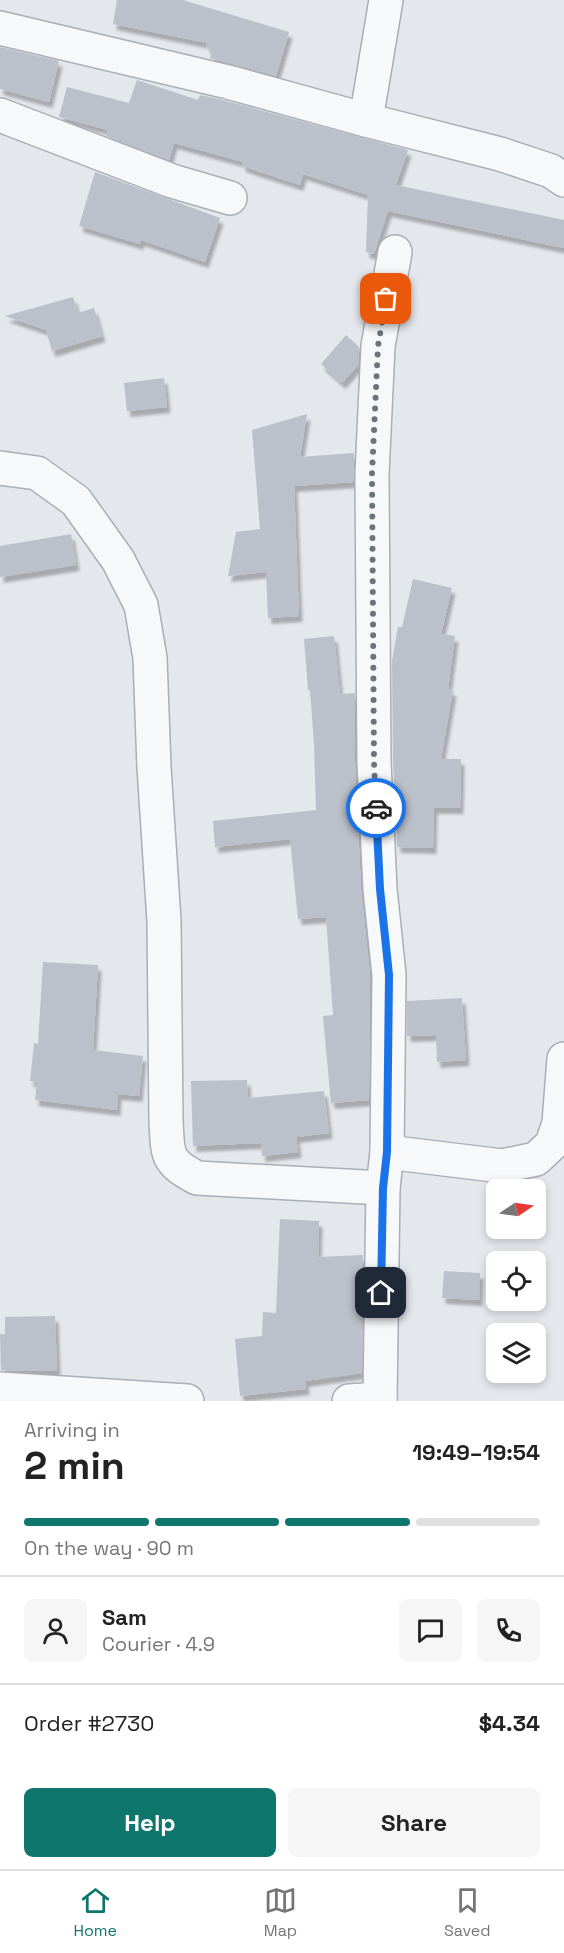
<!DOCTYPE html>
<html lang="en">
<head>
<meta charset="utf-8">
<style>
  body { margin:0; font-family:"Space Grotesk",sans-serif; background:#f6f6f6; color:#222; height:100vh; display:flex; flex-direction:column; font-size:22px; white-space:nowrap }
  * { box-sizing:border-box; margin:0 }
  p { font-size:20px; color:#767676 }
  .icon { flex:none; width:33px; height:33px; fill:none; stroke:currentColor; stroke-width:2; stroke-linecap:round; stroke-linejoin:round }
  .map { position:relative; height:1401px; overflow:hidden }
  .details { display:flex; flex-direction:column; background:#fff; flex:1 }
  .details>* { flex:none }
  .needle { width:39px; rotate:77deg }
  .controls { position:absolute; left:486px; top:1179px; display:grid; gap:12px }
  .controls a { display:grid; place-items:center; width:60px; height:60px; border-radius:9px; background:#fff; box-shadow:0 3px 9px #0003; font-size:30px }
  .pin { position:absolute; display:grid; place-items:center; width:51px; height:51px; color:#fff; margin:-26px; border-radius:12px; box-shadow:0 3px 9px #0006 }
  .courier { position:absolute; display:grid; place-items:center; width:60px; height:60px; margin:-30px; border:4px solid #1a73e8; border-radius:50%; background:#fff; color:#222; box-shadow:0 2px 8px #0007 }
  .overview em { font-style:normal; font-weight:600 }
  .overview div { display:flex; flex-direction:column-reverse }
  .overview { display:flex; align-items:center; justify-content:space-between; height:102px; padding:0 24px }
  h1 { font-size:39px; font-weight:600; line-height:45px }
  .bar { display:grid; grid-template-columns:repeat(4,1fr); gap:9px 6px; align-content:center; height:72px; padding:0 24px }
  .bar i { height:8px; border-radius:4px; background:#e0e0e0 }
  .bar .active { background:#0f766e }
  .bar p { grid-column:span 4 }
  .line { display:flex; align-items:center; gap:15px; padding:0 24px; border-top:2px solid #e0e0e0 }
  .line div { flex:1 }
  .round { display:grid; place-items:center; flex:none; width:63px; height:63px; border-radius:9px; background:#f6f6f6 }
  .action { display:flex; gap:12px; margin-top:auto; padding:12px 24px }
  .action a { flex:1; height:69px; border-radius:9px; background:#0f766e; color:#fff; font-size:24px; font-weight:600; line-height:69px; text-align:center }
  .action a+a { background:#f6f6f6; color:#222 }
  .tabs { display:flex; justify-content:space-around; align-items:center; height:84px; border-top:2px solid #e0e0e0; background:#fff; font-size:16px; color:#767676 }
  .tabs a { display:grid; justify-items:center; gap:3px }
  .tabs .active { color:#0f766e }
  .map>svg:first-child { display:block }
</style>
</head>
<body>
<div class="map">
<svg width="564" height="1401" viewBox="0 0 564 1401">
  <defs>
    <filter id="shadow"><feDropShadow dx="3.5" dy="6" stdDeviation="1.5" flood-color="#0004"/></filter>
  </defs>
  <rect width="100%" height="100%" fill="#e4e7ec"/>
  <g fill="#bbc0ca" filter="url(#shadow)">
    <path d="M117 0H183L289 32 276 76 210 58 212 49 206 47 207 43 113 24Z"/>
    <path d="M0 47 59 61 49 102 0 89Z"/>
    <path d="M137 80 198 100 200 95 223 100 408 150 396 185 564 220V248L388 211 374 254 366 252 368 195 303 174 300 185 242 166 243 162 174 143 169 160 106 136 108 130 59 117 67 87 129 103Z"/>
    <path d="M95 172 220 218 205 262 141 240 140 244 79 226Z"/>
    <path d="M73 297 78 313 94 308 102 336 52 351 46 330 5 316Z"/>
    <path d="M346 335 359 347 358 365 342 383 321 364Z"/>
    <path d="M164 378 167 407 127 411 124 383Z"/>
    <path d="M307 414 300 457 354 453 353 482 294 486 299 616 268 618 266 572 228 576 236 532 260 529 252 430Z"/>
    <path d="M71 534 76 565 0 577V546Z"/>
    <path d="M413 579 452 588 441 634 455 636 448 689 453 690 441 759H461L460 808H434L433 848 397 847 393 761 392 661 398 627H402Z"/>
    <path d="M334 636 340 694 355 693V762L361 890 370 976 369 1100 331 1103 323 1016 333 1015 326 917 298 919 290 839 215 847 213 821 316 810 314 744 310 690H308L304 639Z"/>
    <path d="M43 962 98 965 93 1050 143 1056 139 1096 118 1094 117 1110 35 1100 37 1082 30 1081 34 1043 38 1044Z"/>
    <path d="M462 998 466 1060 437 1062 436 1035 407 1036V1001Z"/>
    <path d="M247 1080 248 1098 324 1091 329 1133 296 1137 298 1152 262 1156 261 1143 193 1146 191 1081Z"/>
    <path d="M280 1219 319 1221 318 1257 363 1255 362 1373 305 1381 306 1389 240 1396 235 1339 262 1336 263 1312 276 1313Z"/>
    <path d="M444 1271 480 1273 479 1300 442 1298Z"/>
    <path d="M55 1316 57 1371 1 1370 0 1334H5V1317Z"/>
  </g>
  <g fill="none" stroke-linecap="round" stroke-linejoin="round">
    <g stroke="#a9aeb7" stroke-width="36">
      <g id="street">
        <path d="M0 28 228 82 366 120 500 154 551 171 564 180"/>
        <path d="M0 115 172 181 230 198"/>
        <path d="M366 120 386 0"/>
        <path d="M0 468 37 473 76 501 118 560 141 605 150 658 154 767 164 921 166 1121C168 1155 165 1161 197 1178L383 1188"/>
        <path d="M387 1152 502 1166 536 1159 552 1144 559 1123 564 1059"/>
        <path d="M0 1389 187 1401"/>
        <path d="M349 1401 380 1399"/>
        <path d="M380 1401 383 1188 387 1152 389 975 380 889 374 762 372 474 378 346 395 252"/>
      </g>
    </g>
    <use href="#street" stroke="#f7f8fa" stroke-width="33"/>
  </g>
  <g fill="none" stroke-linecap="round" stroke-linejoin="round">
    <path stroke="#6c737f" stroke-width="6" stroke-dasharray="0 10.8" d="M376 808 374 762 372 474 378 346 386 299"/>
    <path stroke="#1a73e8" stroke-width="8" d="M376 808 380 889 389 975 387 1152 383 1188 381 1293"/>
  </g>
</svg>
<div class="controls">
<a><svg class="needle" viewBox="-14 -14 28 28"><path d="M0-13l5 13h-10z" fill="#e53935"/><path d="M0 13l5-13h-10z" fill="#767676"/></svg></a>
<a><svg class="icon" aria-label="locate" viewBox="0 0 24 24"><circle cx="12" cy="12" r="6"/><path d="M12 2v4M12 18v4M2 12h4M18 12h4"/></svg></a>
<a><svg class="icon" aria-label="layers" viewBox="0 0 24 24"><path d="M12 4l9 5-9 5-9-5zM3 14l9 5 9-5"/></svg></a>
</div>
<div class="pin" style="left:386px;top:299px;background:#ea580c"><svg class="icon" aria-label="bag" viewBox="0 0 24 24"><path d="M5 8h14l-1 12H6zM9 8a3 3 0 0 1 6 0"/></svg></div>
<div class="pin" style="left:381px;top:1293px;background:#1f2937"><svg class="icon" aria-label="home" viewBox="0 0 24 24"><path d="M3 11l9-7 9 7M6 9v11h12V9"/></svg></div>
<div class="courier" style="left:376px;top:808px"><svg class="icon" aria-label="car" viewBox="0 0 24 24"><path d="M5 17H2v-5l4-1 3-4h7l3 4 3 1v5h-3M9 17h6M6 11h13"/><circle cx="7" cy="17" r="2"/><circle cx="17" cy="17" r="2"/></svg></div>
</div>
<section class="details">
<div class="overview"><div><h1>2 min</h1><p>Arriving in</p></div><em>19:49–19:54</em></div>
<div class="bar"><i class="active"></i><i class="active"></i><i class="active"></i><i></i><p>On the way · 90 m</p></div>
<div class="line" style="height:108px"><a class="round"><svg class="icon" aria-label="person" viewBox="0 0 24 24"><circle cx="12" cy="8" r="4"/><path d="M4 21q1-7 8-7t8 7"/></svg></a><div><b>Sam</b><p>Courier · 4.9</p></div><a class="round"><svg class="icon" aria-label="chat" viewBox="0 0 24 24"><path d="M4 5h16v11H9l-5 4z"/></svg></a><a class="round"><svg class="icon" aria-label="phone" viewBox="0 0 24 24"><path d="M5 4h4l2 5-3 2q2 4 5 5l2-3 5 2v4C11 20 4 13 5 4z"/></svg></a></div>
<div class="line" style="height:78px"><div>Order #2730</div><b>$4.34</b></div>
<div class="action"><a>Help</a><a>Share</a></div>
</section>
<nav class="tabs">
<a class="active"><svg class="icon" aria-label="home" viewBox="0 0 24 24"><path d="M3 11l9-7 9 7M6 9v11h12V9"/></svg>Home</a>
<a><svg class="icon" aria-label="map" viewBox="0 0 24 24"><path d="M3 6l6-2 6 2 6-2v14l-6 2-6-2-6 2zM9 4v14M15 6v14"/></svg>Map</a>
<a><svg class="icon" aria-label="saved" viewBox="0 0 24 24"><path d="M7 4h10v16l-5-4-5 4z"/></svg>Saved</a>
</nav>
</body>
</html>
